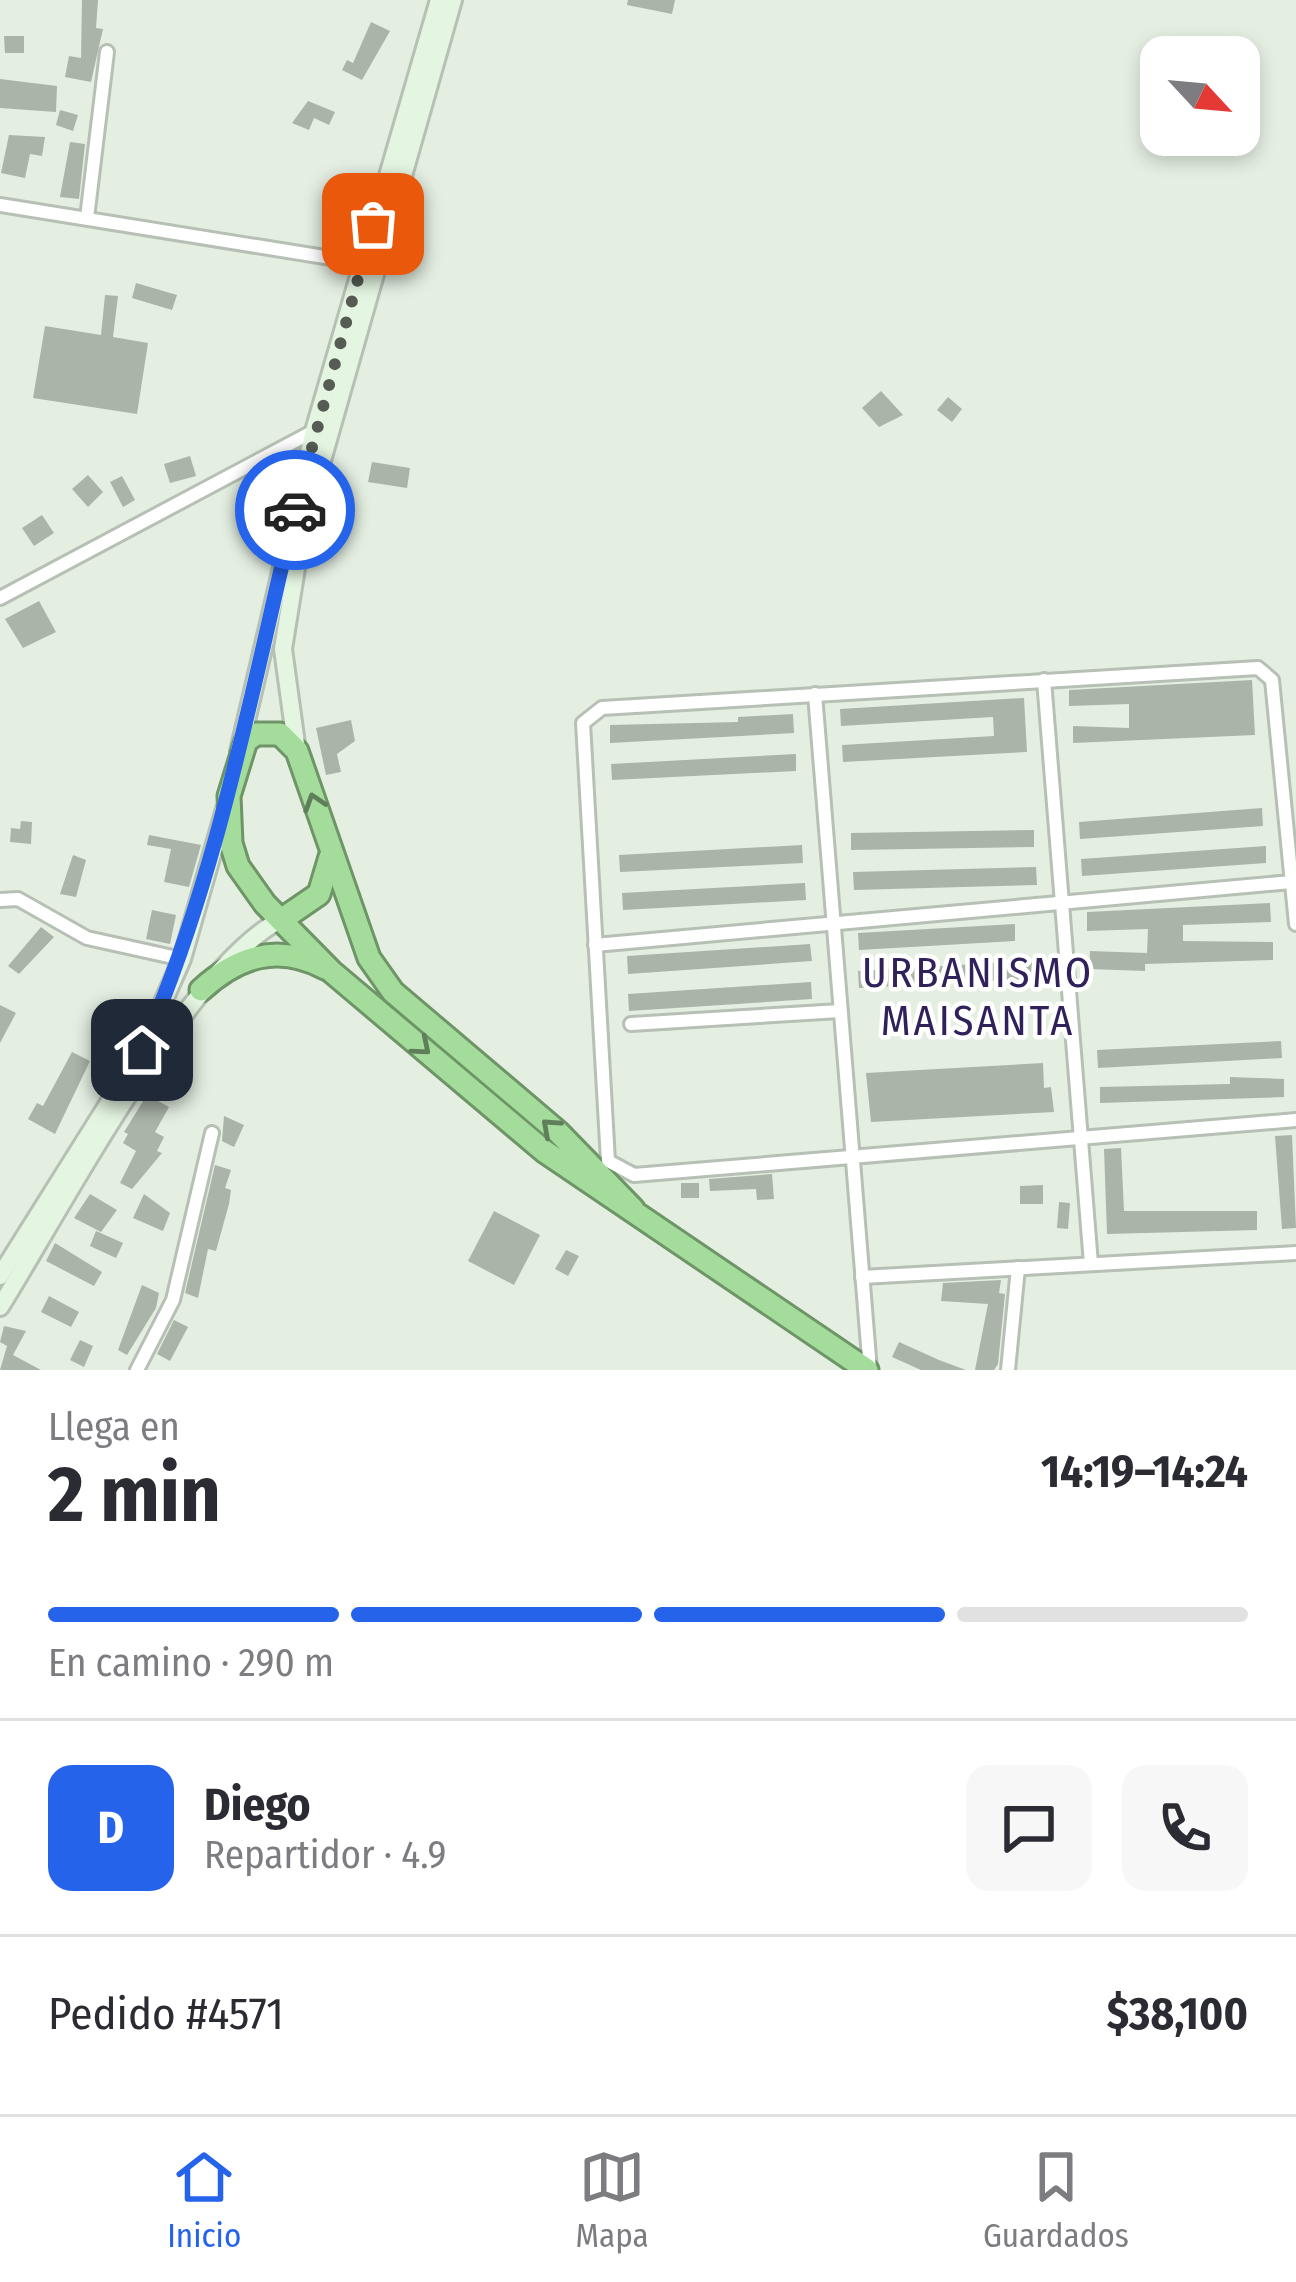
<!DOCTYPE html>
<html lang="es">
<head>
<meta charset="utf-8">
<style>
  body { margin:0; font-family:"Fira Sans Condensed",sans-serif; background:#f7f7f7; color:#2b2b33; height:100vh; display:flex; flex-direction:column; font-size:45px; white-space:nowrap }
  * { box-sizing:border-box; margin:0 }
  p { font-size:39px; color:#7c7c81 }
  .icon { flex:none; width:66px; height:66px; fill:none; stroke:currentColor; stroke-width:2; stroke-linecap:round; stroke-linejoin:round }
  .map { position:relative; height:1370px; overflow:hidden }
  .details { display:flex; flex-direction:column; background:#fff; flex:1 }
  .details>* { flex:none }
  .needle { width:78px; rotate:116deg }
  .fabs { position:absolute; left:1140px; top:36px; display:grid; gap:24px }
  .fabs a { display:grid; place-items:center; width:120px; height:120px; border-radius:24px; background:#fff; box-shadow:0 6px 18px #0003; font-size:60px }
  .pin { position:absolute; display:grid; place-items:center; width:102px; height:102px; color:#fff; margin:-51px; border-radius:24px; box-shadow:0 6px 18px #0006 }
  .courier { position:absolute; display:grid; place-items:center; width:120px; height:120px; margin:-60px; border:9px solid #2563eb; border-radius:50%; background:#fff; color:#222; box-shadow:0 3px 15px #0007 }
  .summary em { font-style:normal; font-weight:700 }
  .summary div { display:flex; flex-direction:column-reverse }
  .summary { display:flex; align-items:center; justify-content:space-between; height:204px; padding:0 48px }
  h1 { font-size:78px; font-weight:700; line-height:90px }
  .bar { display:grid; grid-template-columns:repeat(4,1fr); gap:18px 12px; align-content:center; height:144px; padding:0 48px }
  .bar i { height:15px; border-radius:9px; background:#e1e1e2 }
  .bar .active { background:#2563eb }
  .bar p { grid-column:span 4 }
  .line { display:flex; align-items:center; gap:30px; padding:0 48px; border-top:3px solid #e1e1e2 }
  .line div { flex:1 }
  .round { display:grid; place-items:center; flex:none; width:126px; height:126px; border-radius:24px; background:#f7f7f7 }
  .dock { display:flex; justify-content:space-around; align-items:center; height:168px; border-top:3px solid #e1e1e2; background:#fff; font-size:33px; color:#7c7c81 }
  .dock a { display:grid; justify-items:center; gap:6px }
  .dock .active { color:#2563eb }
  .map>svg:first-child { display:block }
</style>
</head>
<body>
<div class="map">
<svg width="1296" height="1370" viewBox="0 0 1296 1370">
  <rect width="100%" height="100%" fill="#e4efe2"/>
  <g fill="#aab4a8">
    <path d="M82 0H98L96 28 103 29 91 82 65 77 69 56 81 58Z"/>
    <path d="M628 0H675L672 14 627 5Z"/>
    <path d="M371 22 390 31 362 80 342 70 347 60 353 63Z"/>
    <path d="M4 36H24V53H5Z"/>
    <path d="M0 79 57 86 56 112 0 108Z"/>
    <path d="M308 101 335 112 329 125 314 118 309 130 292 123Z"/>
    <path d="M60 110 78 115 73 131 56 125Z"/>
    <path d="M9 135 45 137 42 156 30 154 25 178 1 173Z"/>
    <path d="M70 142 85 144 79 199 60 197Z"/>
    <path d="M136 283 177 295 172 310 132 298Z"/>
    <path d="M105 295 118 296 113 337 148 343 137 414 33 398 45 326 101 335Z"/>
    <path d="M881 391 903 415 879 427 862 408Z"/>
    <path d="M948 397 962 409 952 422 937 410Z"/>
    <path d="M190 456 196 476 170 483 164 464Z"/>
    <path d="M372 462 410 468 407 488 368 482Z"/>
    <path d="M88 475 103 492 88 507 72 489Z"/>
    <path d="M122 476 135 500 123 507 110 482Z"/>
    <path d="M42 515 54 533 34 546 22 528Z"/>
    <path d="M39 601 56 632 23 648 5 619Z"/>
    <path d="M1252 680 1255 735 1073 743V726L1129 728V704L1069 706V690Z"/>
    <path d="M1024 698 1027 752 843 762 842 745 994 736 993 717 841 726 840 709Z"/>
    <path d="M793 714 794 733 610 743V725L738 722V717Z"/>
    <path d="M351 720 355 741 337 754 341 772 326 775 316 728Z"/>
    <path d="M796 754V771L612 780 611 764Z"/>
    <path d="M1262 808 1263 826 1080 839 1079 822Z"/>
    <path d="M21 821 32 822 31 844 10 842 11 828 20 829Z"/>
    <path d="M1034 830V847L851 850V833Z"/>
    <path d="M149 835 201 845 189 887 164 882 171 849 147 845Z"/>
    <path d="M802 845 803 863 620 872 619 855Z"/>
    <path d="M1266 846V863L1082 876 1081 859Z"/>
    <path d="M73 855 86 860 76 897 60 894Z"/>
    <path d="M1036 867 1037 885 854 890 853 872Z"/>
    <path d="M805 883 806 900 623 910 622 893Z"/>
    <path d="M1270 903 1271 922 1183 925V941L1273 942V960L1145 964V971L1089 969 1090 951 1147 953 1148 929 1087 931V912Z"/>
    <path d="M152 910 176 915 170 944 146 939Z"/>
    <path d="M1015 924V941L859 950 858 933Z"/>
    <path d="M41 927 54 937 19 974 8 966Z"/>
    <path d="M810 944 812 961 628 974 627 956Z"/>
    <path d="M1042 960 1043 978 859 988 858 971Z"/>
    <path d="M811 982 812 999 629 1011 628 994Z"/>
    <path d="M0 1005 16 1013 0 1043Z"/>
    <path d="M1281 1041 1282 1058 1098 1068 1097 1050Z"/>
    <path d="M72 1052 90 1061 55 1134 28 1119 37 1103 43 1106Z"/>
    <path d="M1043 1063 1044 1088 1051 1087 1054 1112 871 1122 866 1073Z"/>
    <path d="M1230 1077 1284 1079V1097L1100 1103V1087L1230 1084Z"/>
    <path d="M147 1095 169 1107 155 1132 164 1137 157 1151 162 1153 132 1189 120 1183 136 1151 123 1143 128 1134 124 1132Z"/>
    <path d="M224 1116 244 1125 234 1147 222 1141Z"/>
    <path d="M1292 1135 1296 1228 1282 1229 1275 1136Z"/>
    <path d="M1121 1148 1124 1211H1257V1230L1107 1234 1104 1149Z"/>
    <path d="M215 1165 231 1170 225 1188 231 1190 229 1204 216 1251 208 1249 198 1298 185 1293Z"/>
    <path d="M772 1174 774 1199 757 1200 756 1189 710 1191 709 1179Z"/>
    <rect x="681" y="1183" width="18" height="15"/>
    <path d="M1043 1185V1204H1020V1186Z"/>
    <path d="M90 1194 117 1210 101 1232 74 1218Z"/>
    <path d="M144 1194 170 1213 163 1231 133 1218Z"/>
    <path d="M1059 1202 1070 1203 1068 1229 1057 1228Z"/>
    <path d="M494 1211 540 1235 514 1285 468 1261Z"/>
    <path d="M96 1231 123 1243 116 1258 90 1246Z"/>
    <path d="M55 1243 102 1272 94 1286 46 1261Z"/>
    <path d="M566 1250 579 1256 568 1276 555 1269Z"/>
    <path d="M1001 1280 999 1293 1005 1294 998 1364 994 1370H975L988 1304 941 1301 943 1283Z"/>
    <path d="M142 1285 159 1293 156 1308 127 1355 118 1350Z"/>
    <path d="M49 1296 79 1312 71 1327 41 1312Z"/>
    <path d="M174 1320 188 1327 170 1361 157 1354Z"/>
    <path d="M4 1326 26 1331 13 1355 41 1370H0L7 1346 0 1342Z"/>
    <path d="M80 1340 93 1346 84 1367 70 1360Z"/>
    <path d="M899 1342 939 1360 966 1370H921L892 1357Z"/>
  </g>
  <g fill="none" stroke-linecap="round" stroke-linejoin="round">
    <g stroke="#b6c0b4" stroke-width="18">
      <g id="street">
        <path d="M0 205 362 263"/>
        <path d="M87 218 107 52"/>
        <path d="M0 598 314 431"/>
        <path d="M1044 680 1091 1264"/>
        <path d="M815 694 870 1370"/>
        <path d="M0 900 18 899 87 938 182 959"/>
        <path d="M1296 924 1272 680 1258 668 602 708 583 723 608 1161 634 1175 1296 1120"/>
        <path d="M595 945 1291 882"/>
        <path d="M631 1024 840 1011"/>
        <path d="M862 1277 1296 1253"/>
        <path d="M137 1370 173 1300 212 1133"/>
        <path d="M1008 1370 1018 1268"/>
      </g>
    </g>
    <g stroke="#b6c0b4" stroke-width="22">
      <g id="secondary">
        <path d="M239 751 314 431 439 0"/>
        <path d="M297 751 283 649 302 531 453 0"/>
        <path d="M0 1276 142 1050 182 959 225 809"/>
        <path d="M0 1307C59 1213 191 961 284 918"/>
      </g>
    </g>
    <g stroke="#6e9468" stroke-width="27">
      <g id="highway">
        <path d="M284 918 319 894 330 857"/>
        <path d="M201 990C238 956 278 943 325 968"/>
        <path d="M633 1209 558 1132 393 992 369 958 297 751 280 734H256L246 741 229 796 231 843 238 866 265 904 332 972 544 1151 867 1370"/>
      </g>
    </g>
    <use href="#street" stroke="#fff" stroke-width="12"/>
    <use href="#secondary" stroke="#e4f5e1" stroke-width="16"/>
    <use href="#highway" stroke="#a4dd9b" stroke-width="21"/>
  </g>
  <defs><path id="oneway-chevron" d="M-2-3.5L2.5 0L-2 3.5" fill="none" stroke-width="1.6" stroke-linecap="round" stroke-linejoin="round" transform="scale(3)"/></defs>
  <g stroke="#5e7f59">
    <use href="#oneway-chevron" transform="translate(314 802) rotate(-108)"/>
    <use href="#oneway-chevron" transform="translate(422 1047) rotate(40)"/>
    <use href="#oneway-chevron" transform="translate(550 1127) rotate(-138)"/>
  </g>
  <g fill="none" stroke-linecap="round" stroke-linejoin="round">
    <path stroke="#565b54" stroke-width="12" stroke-dasharray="0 21.6" d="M295 510 373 224"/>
    <path stroke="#2563eb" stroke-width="15" d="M142 1050C218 877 251 692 295 510"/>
  </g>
  <g text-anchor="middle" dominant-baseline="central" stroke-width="9" stroke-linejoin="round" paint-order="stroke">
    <g font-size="42" letter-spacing="3" fill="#30215b" stroke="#fff">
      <text x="978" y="973">URBANISMO<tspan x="978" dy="48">MAISANTA</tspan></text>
    </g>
  </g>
</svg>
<div class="fabs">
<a><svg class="needle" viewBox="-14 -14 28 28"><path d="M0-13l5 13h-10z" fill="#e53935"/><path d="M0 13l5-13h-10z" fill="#7c7c81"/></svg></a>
</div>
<div class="pin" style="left:373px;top:224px;background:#ea580c"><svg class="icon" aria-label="bag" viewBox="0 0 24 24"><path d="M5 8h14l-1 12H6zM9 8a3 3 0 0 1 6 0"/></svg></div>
<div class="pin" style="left:142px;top:1050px;background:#1f2937"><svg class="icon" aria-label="home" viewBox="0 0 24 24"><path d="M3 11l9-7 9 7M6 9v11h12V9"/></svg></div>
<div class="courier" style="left:295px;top:510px"><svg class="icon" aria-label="car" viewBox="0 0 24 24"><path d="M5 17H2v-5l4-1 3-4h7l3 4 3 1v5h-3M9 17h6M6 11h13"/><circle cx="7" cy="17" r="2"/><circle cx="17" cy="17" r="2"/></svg></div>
</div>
<section class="details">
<div class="summary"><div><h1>2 min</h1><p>Llega en</p></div><em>14:19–14:24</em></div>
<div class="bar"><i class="active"></i><i class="active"></i><i class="active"></i><i></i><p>En camino · 290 m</p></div>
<div class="line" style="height:216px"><b class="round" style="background:#2563eb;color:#fff">D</b><div><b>Diego</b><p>Repartidor · 4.9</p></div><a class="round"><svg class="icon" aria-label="chat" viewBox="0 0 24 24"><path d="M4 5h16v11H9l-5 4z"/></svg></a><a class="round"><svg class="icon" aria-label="phone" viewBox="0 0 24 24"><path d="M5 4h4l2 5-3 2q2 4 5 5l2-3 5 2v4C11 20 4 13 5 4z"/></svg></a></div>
<div class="line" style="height:156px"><div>Pedido #4571</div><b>$38,100</b></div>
</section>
<nav class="dock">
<a class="active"><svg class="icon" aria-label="home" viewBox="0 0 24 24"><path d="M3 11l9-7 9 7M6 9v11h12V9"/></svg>Inicio</a>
<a><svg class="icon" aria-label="map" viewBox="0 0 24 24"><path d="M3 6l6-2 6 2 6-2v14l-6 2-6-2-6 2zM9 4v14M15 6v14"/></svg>Mapa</a>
<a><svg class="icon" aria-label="saved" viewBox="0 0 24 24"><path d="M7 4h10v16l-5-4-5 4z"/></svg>Guardados</a>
</nav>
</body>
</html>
